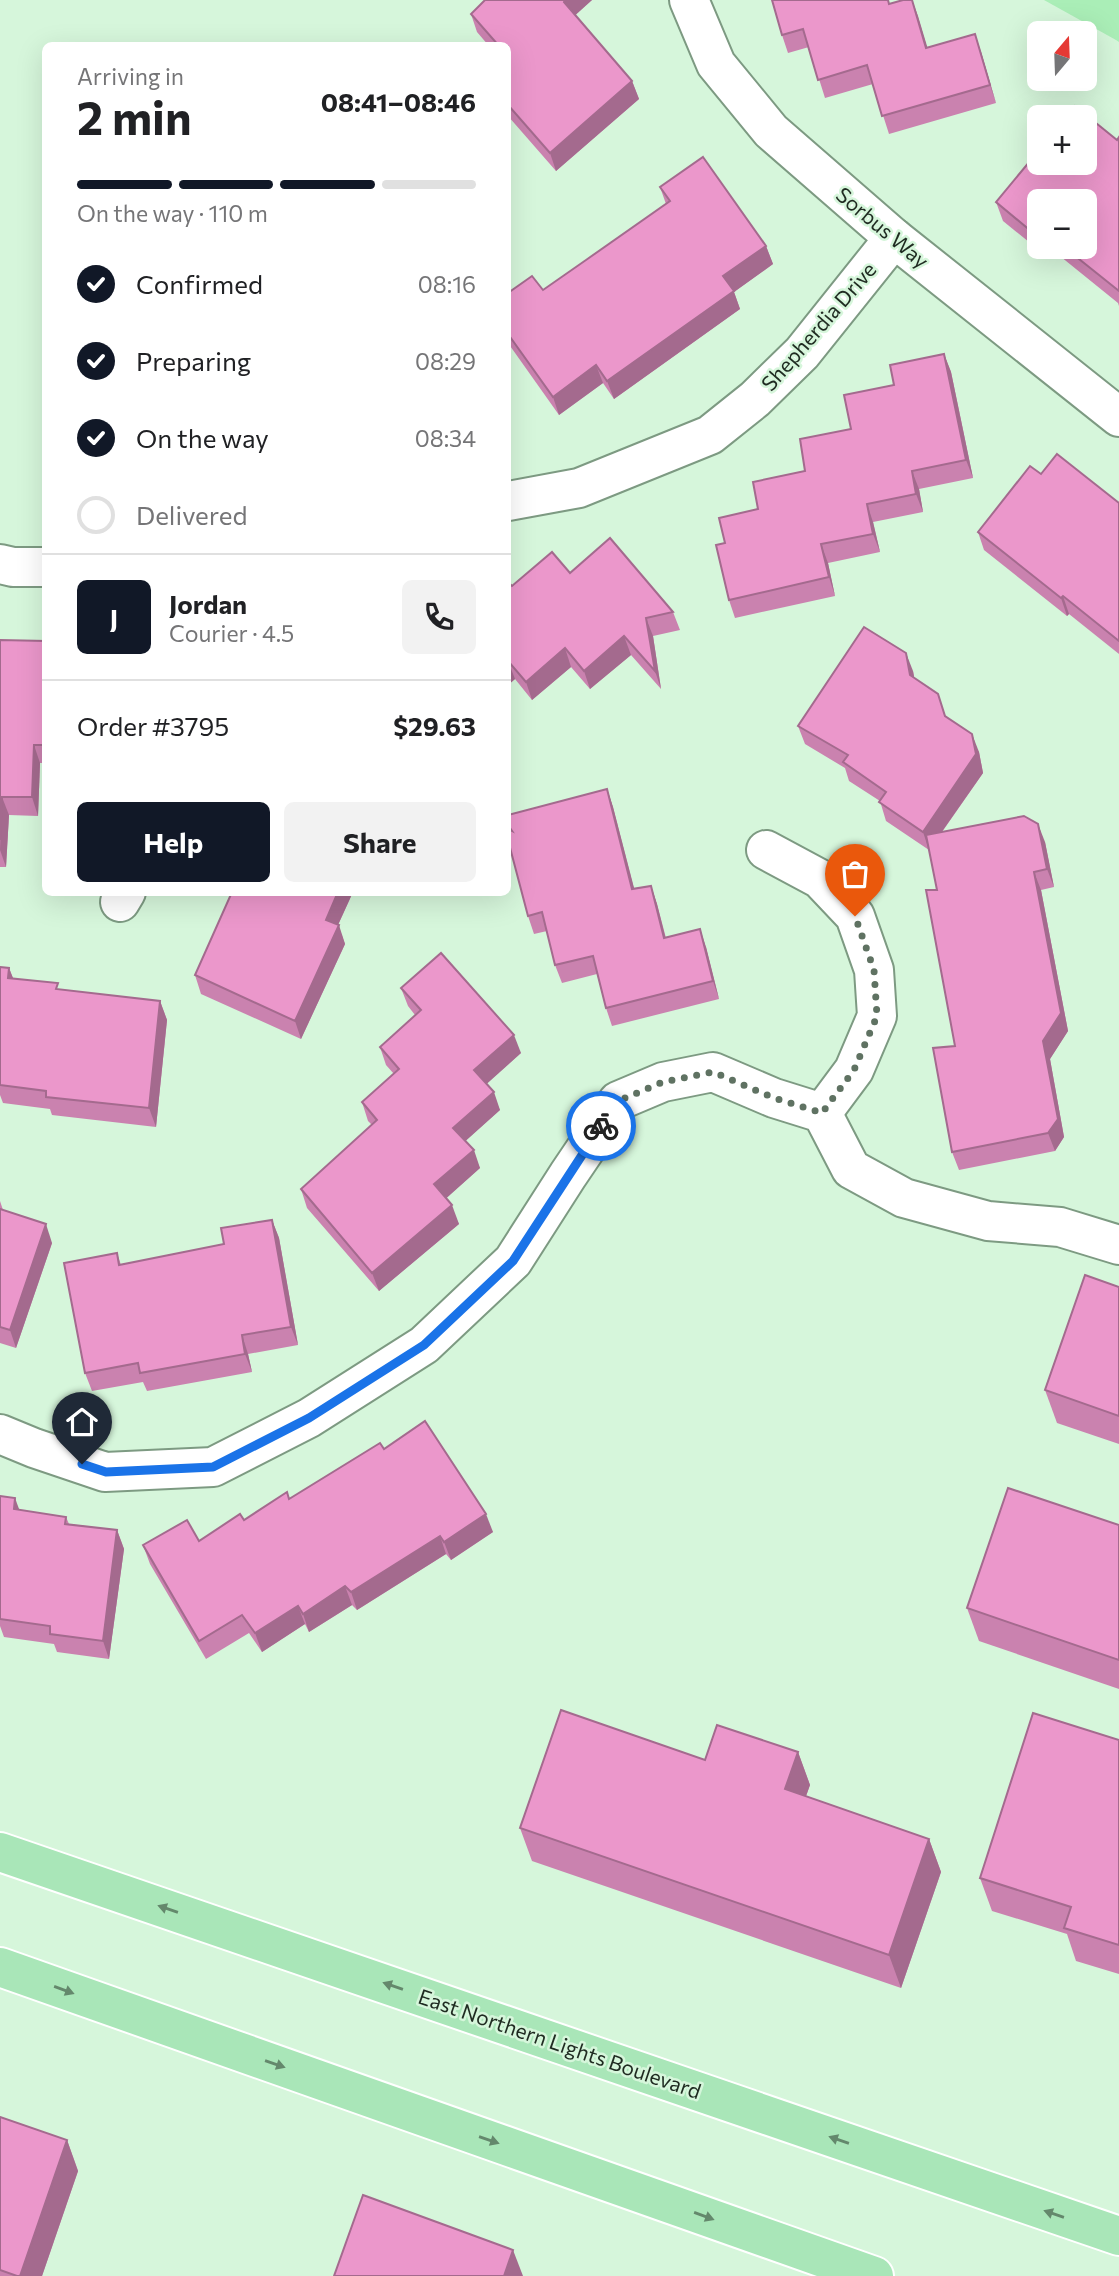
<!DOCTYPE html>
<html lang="en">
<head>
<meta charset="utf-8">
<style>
  body { margin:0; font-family:Commissioner,sans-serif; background:#f2f2f2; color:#202124; height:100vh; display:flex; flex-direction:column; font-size:26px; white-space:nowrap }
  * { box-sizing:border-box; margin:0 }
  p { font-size:23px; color:#757577 }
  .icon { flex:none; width:38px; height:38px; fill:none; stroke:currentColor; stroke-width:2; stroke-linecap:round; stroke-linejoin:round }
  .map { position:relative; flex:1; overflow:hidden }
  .drawer { position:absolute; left:42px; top:42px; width:469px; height:854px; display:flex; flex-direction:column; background:#fff; border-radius:10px; box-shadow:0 7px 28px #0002 }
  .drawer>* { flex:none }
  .needle { width:46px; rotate:19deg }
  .tools { position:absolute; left:1027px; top:21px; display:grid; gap:14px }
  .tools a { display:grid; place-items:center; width:70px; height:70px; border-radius:10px; background:#fff; box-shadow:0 7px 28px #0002; font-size:35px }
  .pin { position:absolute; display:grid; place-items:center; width:60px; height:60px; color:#fff; margin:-72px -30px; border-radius:50% 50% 50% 0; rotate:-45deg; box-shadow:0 0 7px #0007 }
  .pin .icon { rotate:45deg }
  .courier { position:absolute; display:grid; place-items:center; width:70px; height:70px; margin:-35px; border:5px solid #1a73e8; border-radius:50%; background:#fff; color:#222; box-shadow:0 2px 9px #0007 }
  .head em { font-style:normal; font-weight:700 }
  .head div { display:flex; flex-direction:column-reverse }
  .head { display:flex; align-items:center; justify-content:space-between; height:119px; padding:0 35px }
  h1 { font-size:46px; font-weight:700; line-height:52px }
  .bar { display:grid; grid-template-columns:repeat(4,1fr); gap:10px 7px; align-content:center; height:84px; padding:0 35px }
  .bar i { height:9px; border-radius:5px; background:#e0e0e0 }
  .bar .active { background:#111827 }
  .bar p { grid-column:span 4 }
  .line { display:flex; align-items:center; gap:18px; padding:0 35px; border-top:2px solid #e0e0e0 }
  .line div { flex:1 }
  .round { display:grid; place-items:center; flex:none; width:74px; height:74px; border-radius:10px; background:#f2f2f2 }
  ol { padding:0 35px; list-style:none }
  li { display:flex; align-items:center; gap:21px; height:77px }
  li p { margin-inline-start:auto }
  li .icon { padding:7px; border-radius:50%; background:#111827; color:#fff; stroke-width:4 }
  li:last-child { color:#757577 }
  li i { width:38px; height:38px; border:4px solid #e0e0e0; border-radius:50% }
  .cta { display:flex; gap:14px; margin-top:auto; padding:14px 35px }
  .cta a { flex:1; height:80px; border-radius:10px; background:#111827; color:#fff; font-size:28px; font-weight:700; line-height:80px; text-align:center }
  .cta a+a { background:#f2f2f2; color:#202124 }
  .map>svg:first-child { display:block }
</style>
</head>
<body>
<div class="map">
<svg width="1119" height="2276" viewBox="0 0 1119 2276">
  <rect width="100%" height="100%" fill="#d6f6db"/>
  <path fill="#aaeeb7" d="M1044 0H1119V42L1116 40Z"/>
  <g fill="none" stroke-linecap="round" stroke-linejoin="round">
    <g stroke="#7d9a82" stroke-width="42">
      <g id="street">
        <path d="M689 0 716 64 771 131 894 238 1119 417"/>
        <path d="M508 501 579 488 710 435 755 399 802 353 894 238"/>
        <path d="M0 564 13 567H46"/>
        <path d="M766 850 820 879 855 916 874 970 877 1016 854 1070 822 1113"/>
        <path d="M120 902 126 892"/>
        <path d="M0 1434 34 1448 105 1472 213 1467 309 1418 424 1345 513 1261 568 1175 618 1101 663 1082 713 1072 774 1098 822 1113 851 1169 904 1198 988 1221 1060 1227 1119 1245"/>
      </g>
    </g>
    <g stroke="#fff" stroke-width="42">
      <g id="primary">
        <path d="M0 1852 1119 2236"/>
        <path d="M0 1967 874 2276"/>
      </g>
    </g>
    <use href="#street" stroke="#fff" stroke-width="38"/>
    <use href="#primary" stroke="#a9e6b8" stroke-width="38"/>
  </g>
  <g fill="#ca82af" fill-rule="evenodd">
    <path d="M485 0H592L575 15 632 81 639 99 556 171 508 116V46H489L477 32 471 14Z"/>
    <path d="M912 0 927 48 981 52 996 103 889 134 873 84 825 98 809 47 788 53 782 35 890 4Z"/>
    <path d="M1119 137V306L1118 303 1050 248 1045 255 1003 221 996 202 1117 140ZM1040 201 1085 247H1040Z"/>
    <path d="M660 187 766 246 773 264 734 292 740 309 614 399 603 383 559 415 508 343V293L543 290 666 204Z"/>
    <path d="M944 354 951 372 973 478 919 489 923 512 873 522 880 552 828 563 835 596 735 618 729 600 725 543 758 509 805 471 851 429 894 385Z"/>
    <path d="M1041 474 1119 503V654L1069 614 1067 616 984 550 978 532Z"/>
    <path d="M570 573 673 612 680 630 653 636 661 689 631 655 590 689 571 667 532 700 515 679 508 685 512 586Z"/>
    <path d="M0 640 46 641V763H40L38 816 9 815 6 867H0Z"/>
    <path d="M913 671 914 677 946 716 979 752 983 773 942 832 1045 842 1054 887 1041 890 1068 1031 1050 1059 1064 1137 1055 1151 959 1170 952 1152 955 1046 937 890 929 850 886 821 880 801 849 781 845 768 805 744 798 726Z"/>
    <path d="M607 789 613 807 634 889 651 886 657 904 666 938 706 947 719 999 612 1026 606 1008 597 974 562 983 555 965 547 931 534 934 528 916 508 840V815Z"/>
    <path d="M232 892H353L338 925 345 944 301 1039 201 994 195 975Z"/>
    <path d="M0 967 9 968 13 978 61 990 160 1001 167 1020 156 1127 52 1115 50 1109 3 1103 0 1095Z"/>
    <path d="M401 988 521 1053 486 1084 500 1110 465 1141 480 1168 446 1198 459 1224 379 1291 307 1208 301 1189 372 1125 368 1121 362 1102 394 1074 386 1065 380 1047 415 1015 408 1006Z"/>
    <path d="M0 1201 3 1210 52 1243 16 1348 0 1343Z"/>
    <path d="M272 1220 279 1238 298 1345 248 1354 252 1372 147 1391 143 1382 92 1391 85 1373 117 1253 121 1265 224 1244Z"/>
    <path d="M1119 1287V1444L1057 1423 1045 1390Z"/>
    <path d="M384 1449 493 1532 451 1560 446 1554 357 1610 352 1605 309 1632 305 1624 262 1652 249 1633 206 1659 150 1564 143 1545 199 1541 290 1499Z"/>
    <path d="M0 1496 19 1510 66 1517 69 1524 117 1530 124 1549 109 1659 57 1652 54 1644 4 1637 0 1626Z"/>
    <path d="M1119 1525V1689L979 1641 967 1608Z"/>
    <path d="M1119 1740V1974L1076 1961 1067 1934 992 1911 980 1878Z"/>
    <path d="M798 1752 810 1785 806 1796 929 1839 941 1872 901 1988 532 1861 520 1828 705 1760Z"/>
    <path d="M0 2117 67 2140 78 2171 42 2276H0Z"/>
  </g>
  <g fill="#a46a8e">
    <path d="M565 0H592L570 20 564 2Z"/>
    <path d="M912 0 918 16 933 66 926 48Z"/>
    <path d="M975 34 981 52 996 103 990 85Z"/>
    <path d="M632 81 639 99 556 171 550 153Z"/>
    <path d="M766 246 773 264 734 292 740 309 614 399 607 381 723 276Z"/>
    <path d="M1042 247H1050V248L1045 255Z"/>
    <path d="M944 354 951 372 973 478 966 460Z"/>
    <path d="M596 365 603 383 559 415 553 397Z"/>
    <path d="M912 471 919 489 923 512 916 494Z"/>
    <path d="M867 504 873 522 880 552 873 534Z"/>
    <path d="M821 544 828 563 835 596 829 577Z"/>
    <path d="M1063 596 1069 614 1067 616 1061 598Z"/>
    <path d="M646 618 653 636 661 689 655 671Z"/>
    <path d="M624 636 631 655 590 689 584 671Z"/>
    <path d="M565 648 571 667 532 700 526 682Z"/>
    <path d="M906 653 913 671 917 693 910 675Z"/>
    <path d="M508 661 515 679 508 685Z"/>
    <path d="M972 734 979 752 983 773 929 850 923 832Z"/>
    <path d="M34 745 40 763 38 816 32 797Z"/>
    <path d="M607 789 613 807 639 907 632 889Z"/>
    <path d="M2 797 9 815 6 867 0 850Z"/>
    <path d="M1038 824 1045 842 1054 887 1047 869Z"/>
    <path d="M1034 872 1041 890 1068 1031 1050 1059 1064 1137 1055 1151 1048 1133Z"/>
    <path d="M651 886 657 904 670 956 664 938Z"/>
    <path d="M338 892H353L332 938 326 920Z"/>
    <path d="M339 925 345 944 301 1039 295 1021Z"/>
    <path d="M700 929 706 947 719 999 713 981Z"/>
    <path d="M9 968 16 986 8 978Z"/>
    <path d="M160 1001 167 1020 156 1127 149 1108Z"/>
    <path d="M514 1035 521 1053 481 1089 474 1070Z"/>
    <path d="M494 1092 500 1110 460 1146 453 1128Z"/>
    <path d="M474 1150 480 1168 441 1203 434 1184Z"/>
    <path d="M452 1205 459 1224 379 1291 372 1273Z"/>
    <path d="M272 1220 279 1238 298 1345 291 1327Z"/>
    <path d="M46 1224 52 1243 16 1348 10 1330Z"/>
    <path d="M242 1335 248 1354 252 1372 245 1354Z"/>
    <path d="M15 1498 22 1517 14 1509Z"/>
    <path d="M486 1514 493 1532 451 1560 444 1542Z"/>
    <path d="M117 1530 124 1549 109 1659 103 1641Z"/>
    <path d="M440 1536 446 1554 357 1610 351 1592Z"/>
    <path d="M345 1586 352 1605 309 1632 303 1614Z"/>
    <path d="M298 1606 305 1624 262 1652 255 1633Z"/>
    <path d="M798 1752 810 1785 797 1821 785 1789Z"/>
    <path d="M929 1839 941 1872 901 1988 889 1955Z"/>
    <path d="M67 2140 78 2171 42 2276H20Z"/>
    <path d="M513 2250 523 2276H504Z"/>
  </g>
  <g fill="#eb97cb" stroke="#a46a8e" stroke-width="2">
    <path d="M485 0H565L564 2 632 81 550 153 508 105V46H499L471 14Z"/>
    <path d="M772 0H888L889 4 903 0H912L926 48 975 34 990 85 882 116 867 65 818 80 803 29 782 35Z"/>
    <path d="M1075 106 1117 140 1119 137V291L1064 247H1085V201H1040V235L1038 237 996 202 1040 149V163H1085V117H1065Z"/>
    <path d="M703 157 766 246 723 276 734 291 607 381 596 365 553 397 508 334V293L532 276 543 290 586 260 670 201 660 187Z"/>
    <path d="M944 354 966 460 912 471 916 494 867 504 873 534 821 544 829 577 729 600 716 545 725 543 719 518 758 509 753 482 805 471 800 439 851 429 844 395 894 385 890 365Z"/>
    <path d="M1057 454 1119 503V641L1063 596 1061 598 978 532 1030 466 1041 474Z"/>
    <path d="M610 538 673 612 646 618 655 671 624 636 584 671 565 648 526 682 508 661V582L512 586 552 552 570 573Z"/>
    <path d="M864 627 906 653 910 675 938 694 945 716 972 734 976 754 923 832 879 802 886 792 843 762 848 755 798 726Z"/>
    <path d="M0 640 46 641V745H34L32 797H2L0 840Z"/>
    <path d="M607 789 632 889 651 886 664 938 700 929 713 981 606 1008 593 956 555 965 542 912 528 916 508 840V829L512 831 508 825V815Z"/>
    <path d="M1024 816 1038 824 1047 869 1034 872 1061 1013 1043 1041 1058 1119 1048 1133 952 1152 933 1048 955 1046 926 890H937L926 835Z"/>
    <path d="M232 892H338L326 920 339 925 295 1021 195 975Z"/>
    <path d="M441 953 514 1035 474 1070 494 1092 453 1128 474 1150 434 1184 452 1205 372 1273 301 1189 377 1120 362 1102 399 1069 380 1047 421 1010 401 988Z"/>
    <path d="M0 967 9 968 8 978 58 983 56 989 160 1001 149 1108 46 1097V1091L0 1085Z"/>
    <path d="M0 1209 46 1224 10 1330 0 1327Z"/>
    <path d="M272 1220 291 1327 242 1335 245 1354 140 1373 138 1363 85 1373 64 1263 117 1253 119 1265 224 1244 221 1228Z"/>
    <path d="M1085 1275 1119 1287V1416L1045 1390Z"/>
    <path d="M425 1421 486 1514 444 1542 440 1536 351 1592 345 1586 303 1614 298 1606 255 1633 242 1615 199 1641 143 1545 187 1520 199 1541 240 1514 244 1520 287 1492 289 1499 380 1443 384 1449Z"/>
    <path d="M1008 1488 1119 1525V1660L967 1608Z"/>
    <path d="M0 1496 15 1498 14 1509 66 1517 65 1524 117 1530 103 1641 50 1634V1626L0 1619Z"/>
    <path d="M561 1710 705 1760 717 1725 798 1752 785 1789 929 1839 889 1955 520 1828Z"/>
    <path d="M1033 1713 1119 1740V1945L1064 1928 1071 1907 980 1878Z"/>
    <path d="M0 2117 67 2140 20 2276H17L0 2270Z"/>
    <path d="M363 2195 513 2250 504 2276H334Z"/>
  </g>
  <defs><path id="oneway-solid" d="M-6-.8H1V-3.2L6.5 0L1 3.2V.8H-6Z" transform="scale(1.75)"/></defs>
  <g fill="#64886c">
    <use href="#oneway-solid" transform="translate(168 1909) rotate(-161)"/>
    <use href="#oneway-solid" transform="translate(393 1986) rotate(-161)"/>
    <use href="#oneway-solid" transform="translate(64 1990) rotate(20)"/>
    <use href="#oneway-solid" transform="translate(275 2064) rotate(19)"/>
    <use href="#oneway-solid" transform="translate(489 2140) rotate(19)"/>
    <use href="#oneway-solid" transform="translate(839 2140) rotate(-161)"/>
    <use href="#oneway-solid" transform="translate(1054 2214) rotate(-161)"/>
    <use href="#oneway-solid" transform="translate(704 2216) rotate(20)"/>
  </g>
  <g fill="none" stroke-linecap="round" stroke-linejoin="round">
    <path stroke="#5f7262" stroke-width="7" stroke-dasharray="0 12.6" d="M601 1126 618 1101 663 1082 713 1072 774 1098 822 1113 854 1070 877 1016 874 970 855 916"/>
    <path stroke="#1a73e8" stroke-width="9" d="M82 1464 106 1472 213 1467 309 1418 424 1345 513 1261 601 1126"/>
  </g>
  <g text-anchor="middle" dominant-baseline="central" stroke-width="5" stroke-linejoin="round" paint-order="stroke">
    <g font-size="21" fill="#1f2b21" stroke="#d6f6db">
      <text transform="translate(883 227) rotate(40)">Sorbus Way</text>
      <text transform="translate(818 326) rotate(-49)">Shepherdia Drive</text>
      <text transform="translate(560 2043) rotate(19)">East Northern Lights Boulevard</text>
    </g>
  </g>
</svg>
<div class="tools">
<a><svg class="needle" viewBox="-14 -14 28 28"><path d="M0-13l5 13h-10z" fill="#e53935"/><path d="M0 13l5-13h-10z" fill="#757577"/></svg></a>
<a>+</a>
<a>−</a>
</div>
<div class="pin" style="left:855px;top:916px;background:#ea580c"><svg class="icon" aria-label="bag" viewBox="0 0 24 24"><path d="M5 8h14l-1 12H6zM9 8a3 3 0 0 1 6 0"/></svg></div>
<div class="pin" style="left:82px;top:1464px;background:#1f2937"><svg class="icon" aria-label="home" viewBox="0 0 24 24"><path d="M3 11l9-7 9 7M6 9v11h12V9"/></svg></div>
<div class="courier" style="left:601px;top:1126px"><svg class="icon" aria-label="bike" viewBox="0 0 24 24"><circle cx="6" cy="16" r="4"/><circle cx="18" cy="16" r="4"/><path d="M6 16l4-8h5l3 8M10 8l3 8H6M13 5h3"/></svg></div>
<section class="drawer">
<div class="head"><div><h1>2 min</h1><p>Arriving in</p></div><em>08:41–08:46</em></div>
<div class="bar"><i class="active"></i><i class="active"></i><i class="active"></i><i></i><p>On the way · 110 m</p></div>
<ol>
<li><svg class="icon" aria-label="check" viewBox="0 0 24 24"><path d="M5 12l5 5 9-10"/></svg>Confirmed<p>08:16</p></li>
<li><svg class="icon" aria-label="check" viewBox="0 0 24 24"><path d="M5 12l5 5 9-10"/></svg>Preparing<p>08:29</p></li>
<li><svg class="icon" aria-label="check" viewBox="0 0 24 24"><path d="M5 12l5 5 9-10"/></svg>On the way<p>08:34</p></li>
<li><i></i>Delivered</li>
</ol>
<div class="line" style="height:126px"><b class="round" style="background:#111827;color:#fff">J</b><div><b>Jordan</b><p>Courier · 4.5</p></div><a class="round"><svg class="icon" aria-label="phone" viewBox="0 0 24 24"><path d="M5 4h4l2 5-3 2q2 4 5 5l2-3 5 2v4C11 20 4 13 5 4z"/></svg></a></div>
<div class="line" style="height:91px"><div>Order #3795</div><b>$29.63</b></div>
<div class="cta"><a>Help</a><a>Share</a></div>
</section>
</div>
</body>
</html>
